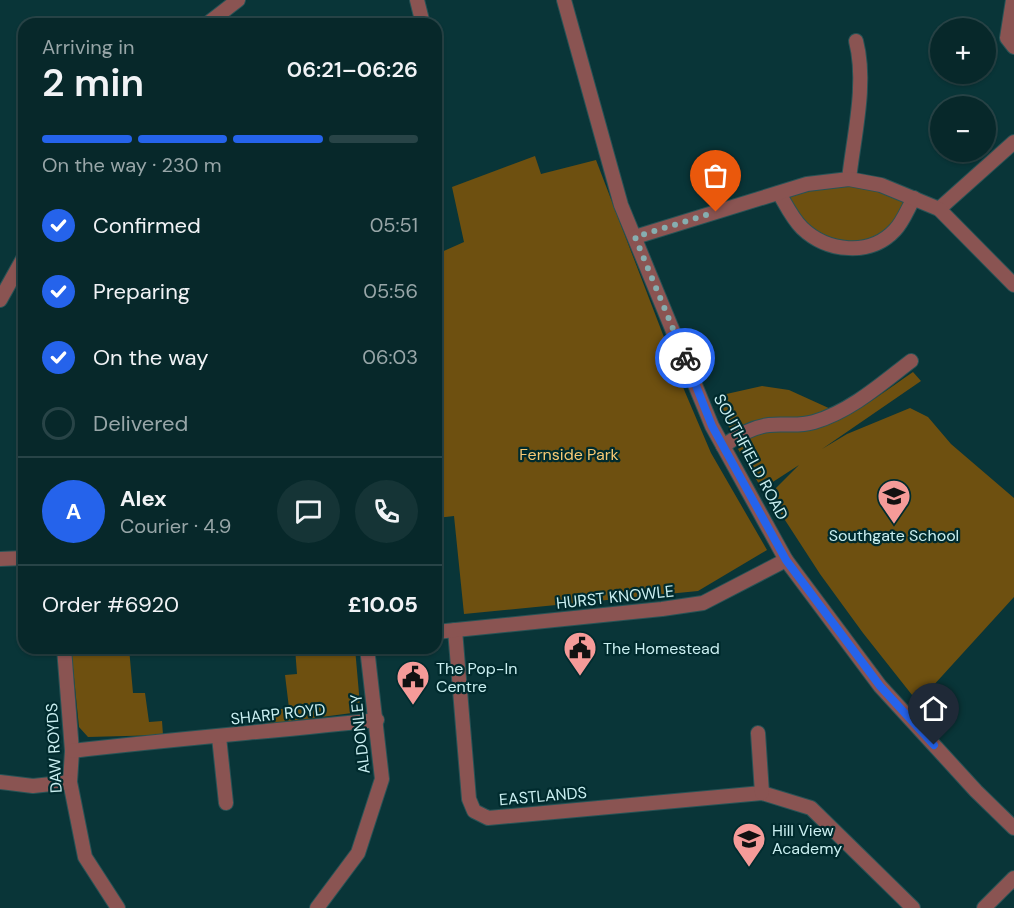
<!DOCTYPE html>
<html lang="en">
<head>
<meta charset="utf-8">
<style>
  body { margin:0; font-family:"DM Sans",sans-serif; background:#153436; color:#f1f3f6; height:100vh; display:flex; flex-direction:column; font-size:22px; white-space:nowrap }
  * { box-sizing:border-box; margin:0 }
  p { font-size:20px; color:#98a6a8 }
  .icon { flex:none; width:33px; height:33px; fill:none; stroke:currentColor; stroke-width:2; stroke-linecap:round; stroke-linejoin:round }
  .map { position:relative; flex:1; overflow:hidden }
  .drawer { position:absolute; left:18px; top:18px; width:424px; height:636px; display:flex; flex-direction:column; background:#07282a; border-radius:18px; box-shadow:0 2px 4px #0004,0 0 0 2px #284447 }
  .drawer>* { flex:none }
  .fabs { position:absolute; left:930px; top:18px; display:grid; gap:12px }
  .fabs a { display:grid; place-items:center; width:66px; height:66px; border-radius:50%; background:#07282a; box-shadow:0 2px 4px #0004,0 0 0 2px #284447; font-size:30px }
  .pin { position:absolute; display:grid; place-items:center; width:51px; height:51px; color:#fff; margin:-62px -26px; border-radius:50% 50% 50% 0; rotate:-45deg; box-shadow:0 0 6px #0007 }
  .pin .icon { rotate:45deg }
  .courier { position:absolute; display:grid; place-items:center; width:60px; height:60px; margin:-30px; border:4px solid #2563eb; border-radius:50%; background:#fff; color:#222; box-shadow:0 2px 8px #0007 }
  .head em { font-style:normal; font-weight:600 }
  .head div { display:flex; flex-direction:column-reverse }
  .head { display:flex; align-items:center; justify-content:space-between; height:102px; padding:0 24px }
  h1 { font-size:39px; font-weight:600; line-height:45px }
  .bar { display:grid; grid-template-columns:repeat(4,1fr); gap:9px 6px; align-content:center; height:72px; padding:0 24px }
  .bar i { height:8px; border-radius:4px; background:#284447 }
  .bar .current { background:#2563eb }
  .bar p { grid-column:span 4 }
  .line { display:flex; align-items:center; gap:15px; padding:0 24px; border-top:2px solid #284447 }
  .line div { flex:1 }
  .round { display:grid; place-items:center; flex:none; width:63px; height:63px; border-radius:32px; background:#153436 }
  ol { padding:0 24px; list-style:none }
  li { display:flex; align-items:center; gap:18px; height:66px }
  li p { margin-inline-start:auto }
  li .icon { padding:6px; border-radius:50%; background:#2563eb; color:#fff; stroke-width:4 }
  li:last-child { color:#98a6a8 }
  li i { width:33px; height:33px; border:3px solid #284447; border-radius:50% }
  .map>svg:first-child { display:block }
</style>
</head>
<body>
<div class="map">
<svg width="1014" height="908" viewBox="0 0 1014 908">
  <rect width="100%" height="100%" fill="#093538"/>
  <g fill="#6e5010">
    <path d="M535 156 541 174 596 160 685 392 711 453 767 550 698 591 464 614 454 516 437 518V254L464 242 452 187Z"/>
    <path d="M849 179 914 198 896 229 866 246 816 239 779 193Z"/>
    <path d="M913 372 921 381 822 449 847 434 910 408 928 417 951 444 1014 498V597L932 687 916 700 863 633 820 574 772 500 774 490 799 465 762 489 738 449C760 427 763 432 792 432 806 432 821 426 833 421 862 410 888 389 913 372Z"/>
    <path d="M762 386 789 390 833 410 815 417 791 421 771 419 730 429 713 397Z"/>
    <path d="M71 648H129L133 693H145L149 722 162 721 163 735 88 737 79 727Z"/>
    <path d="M295 648H355L360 705 352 713 268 724 266 711 289 708 285 675 297 674Z"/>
  </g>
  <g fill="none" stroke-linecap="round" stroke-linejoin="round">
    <g stroke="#285356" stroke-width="16">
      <g id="minor">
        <path d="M417 0 423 24"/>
        <path d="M564 0 621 205 712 426 786 560 880 686 976 791 1014 828"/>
        <path d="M1013 0 1007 38 1014 47"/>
        <path d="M207 24 238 0"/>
        <path d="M849 179C854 135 867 83 856 41"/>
        <path d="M779 193C786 205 792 218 802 228 827 252 870 257 895 230 903 222 908 208 914 198"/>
        <path d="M939 209 1014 142"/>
        <path d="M635 237 807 184 849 179 881 185 939 209 1014 285"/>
        <path d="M0 300 24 257"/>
        <path d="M723 446C738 436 751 427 769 425 785 423 796 427 814 422 851 411 881 384 911 361"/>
        <path d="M0 559 24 558"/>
        <path d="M455 630 469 799 474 811 488 818 762 793 811 808 913 908"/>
        <path d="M436 632 662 609 703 603 786 560"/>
        <path d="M64 648 72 751 70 782 85 857 118 908"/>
        <path d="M758 733 762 793"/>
        <path d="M219 737 226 803"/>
        <path d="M72 751C173 739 275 731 377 720"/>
        <path d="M0 782 33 786 70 782"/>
        <path d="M317 908 358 853 382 779 367 648"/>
        <path d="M984 908 1014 878"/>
      </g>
    </g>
    <use href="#minor" stroke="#8a5452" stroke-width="14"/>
  </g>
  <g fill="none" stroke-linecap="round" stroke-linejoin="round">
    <path stroke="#86aeb0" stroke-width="6" stroke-dasharray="0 10.8" d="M685 358 635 237 716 212"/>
    <path stroke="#2563eb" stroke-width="8" d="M685 358 712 426 786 560 880 686 934 745"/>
  </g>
  <defs>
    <g id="school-pin" transform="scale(1.725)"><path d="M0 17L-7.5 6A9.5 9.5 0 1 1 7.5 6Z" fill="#f59b99" stroke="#002b2e"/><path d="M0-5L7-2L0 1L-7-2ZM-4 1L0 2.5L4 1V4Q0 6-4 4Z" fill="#111"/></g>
    <g id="civic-pin" transform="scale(1.725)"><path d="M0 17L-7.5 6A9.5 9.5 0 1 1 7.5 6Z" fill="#f59b99" stroke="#002b2e"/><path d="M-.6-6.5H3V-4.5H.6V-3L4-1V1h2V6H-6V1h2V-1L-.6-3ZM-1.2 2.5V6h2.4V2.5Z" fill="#111"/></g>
  </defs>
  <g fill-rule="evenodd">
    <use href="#school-pin" x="894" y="496"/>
    <use href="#civic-pin" x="580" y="648"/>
    <use href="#civic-pin" x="413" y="677"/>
    <use href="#school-pin" x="749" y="839"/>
  </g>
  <g text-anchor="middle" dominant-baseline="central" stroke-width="4.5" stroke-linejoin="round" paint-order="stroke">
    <g font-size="16" fill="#f7c974" stroke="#002b2e">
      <text x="569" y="454">Fernside Park</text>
    </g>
    <g font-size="16" fill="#caeff1" stroke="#002b2e">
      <text transform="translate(751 457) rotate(62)">SOUTHFIELD ROAD</text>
      <text transform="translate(615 597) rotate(-6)">HURST KNOWLE</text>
      <text transform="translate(278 714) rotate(-6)">SHARP ROYD</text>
      <text transform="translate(360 734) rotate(-96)">ALDONLEY</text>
      <text transform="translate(54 748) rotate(-93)">DAW ROYDS</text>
      <text transform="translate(543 796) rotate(-5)">EASTLANDS</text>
    </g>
    <g font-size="16" fill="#caeff1" stroke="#002b2e" text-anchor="start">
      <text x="894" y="535" text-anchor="middle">Southgate School</text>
      <text x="603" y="648">The Homestead</text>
      <text x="436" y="668">The Pop-In<tspan x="436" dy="18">Centre</tspan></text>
      <text x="772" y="830">Hill View<tspan x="772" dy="18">Academy</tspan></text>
    </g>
  </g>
</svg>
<div class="fabs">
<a>+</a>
<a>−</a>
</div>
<div class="pin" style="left:716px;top:212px;background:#ea580c"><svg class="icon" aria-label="bag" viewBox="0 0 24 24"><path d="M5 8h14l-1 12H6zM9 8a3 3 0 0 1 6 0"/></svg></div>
<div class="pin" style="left:934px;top:745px;background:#1f2937"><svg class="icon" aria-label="home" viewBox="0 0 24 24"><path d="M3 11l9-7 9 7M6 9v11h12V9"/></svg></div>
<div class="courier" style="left:685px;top:358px"><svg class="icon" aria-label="bike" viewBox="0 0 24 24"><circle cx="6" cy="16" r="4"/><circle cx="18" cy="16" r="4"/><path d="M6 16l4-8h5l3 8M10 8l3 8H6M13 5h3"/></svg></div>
<section class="drawer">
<div class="head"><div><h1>2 min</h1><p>Arriving in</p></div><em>06:21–06:26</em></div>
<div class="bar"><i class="current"></i><i class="current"></i><i class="current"></i><i></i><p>On the way · 230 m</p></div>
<ol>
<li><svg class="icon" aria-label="check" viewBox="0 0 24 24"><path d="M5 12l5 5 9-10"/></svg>Confirmed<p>05:51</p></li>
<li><svg class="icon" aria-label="check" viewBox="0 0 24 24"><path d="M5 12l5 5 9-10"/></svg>Preparing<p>05:56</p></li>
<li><svg class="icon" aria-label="check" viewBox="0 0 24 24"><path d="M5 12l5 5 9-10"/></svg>On the way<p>06:03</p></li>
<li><i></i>Delivered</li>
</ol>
<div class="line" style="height:108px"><b class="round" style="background:#2563eb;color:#fff">A</b><div><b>Alex</b><p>Courier · 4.9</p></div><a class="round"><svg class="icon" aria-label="chat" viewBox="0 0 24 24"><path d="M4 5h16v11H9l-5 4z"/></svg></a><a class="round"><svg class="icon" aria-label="phone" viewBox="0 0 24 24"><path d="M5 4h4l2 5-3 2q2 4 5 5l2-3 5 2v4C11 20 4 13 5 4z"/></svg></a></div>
<div class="line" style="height:78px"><div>Order #6920</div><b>£10.05</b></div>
</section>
</div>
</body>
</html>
